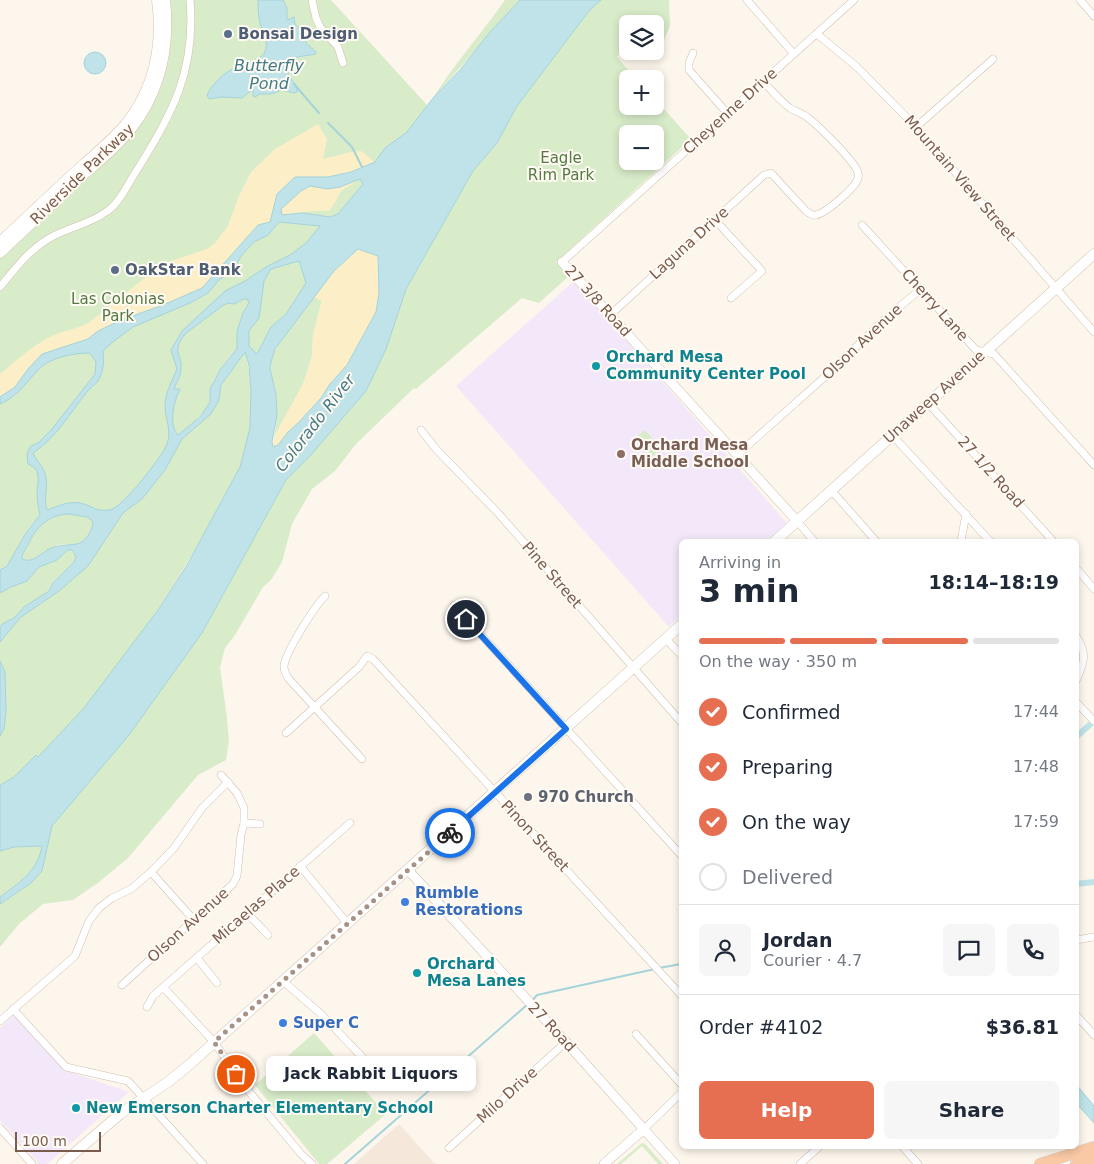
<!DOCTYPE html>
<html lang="en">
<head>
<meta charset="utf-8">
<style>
  body { margin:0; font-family:"DejaVu Sans",sans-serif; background:#f6f6f7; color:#1f2937; height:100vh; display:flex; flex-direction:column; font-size:19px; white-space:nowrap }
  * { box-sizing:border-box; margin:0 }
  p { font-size:16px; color:#747a83 }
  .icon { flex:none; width:28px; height:28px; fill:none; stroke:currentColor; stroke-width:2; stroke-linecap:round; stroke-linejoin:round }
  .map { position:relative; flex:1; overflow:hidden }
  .drawer { position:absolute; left:679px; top:539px; width:400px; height:610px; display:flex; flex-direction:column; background:#fff; border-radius:8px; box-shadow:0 2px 8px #0003 }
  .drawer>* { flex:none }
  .tools { position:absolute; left:619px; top:15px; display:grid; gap:10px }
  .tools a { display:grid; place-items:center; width:45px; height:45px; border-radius:8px; background:#fff; box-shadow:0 2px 8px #0003; font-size:25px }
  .scale { position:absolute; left:15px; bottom:12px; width:86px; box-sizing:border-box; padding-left:5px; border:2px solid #7a5c4d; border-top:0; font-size:14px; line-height:18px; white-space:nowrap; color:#7a5c4d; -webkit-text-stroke:4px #fffaf3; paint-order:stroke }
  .pin { position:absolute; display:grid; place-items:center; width:42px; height:42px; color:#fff; margin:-21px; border:2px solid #fff; border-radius:50%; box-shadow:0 1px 5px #0007 }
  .courier { position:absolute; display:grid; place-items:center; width:50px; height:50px; margin:-25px; border:4px solid #1a73e8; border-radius:50%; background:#fff; color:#222; box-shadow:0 1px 6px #0007 }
  .bubble { position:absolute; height:35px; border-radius:8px; background:#fff; box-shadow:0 2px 8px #0003; font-size:16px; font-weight:700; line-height:35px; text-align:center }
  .headline em { font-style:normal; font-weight:700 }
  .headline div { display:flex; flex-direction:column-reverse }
  .headline { display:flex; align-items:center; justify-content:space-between; height:85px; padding:0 20px }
  h1 { font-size:32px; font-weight:700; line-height:38px }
  .bar { display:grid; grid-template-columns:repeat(4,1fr); gap:8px 5px; align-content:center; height:60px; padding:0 20px }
  .bar i { height:6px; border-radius:4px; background:#e0e1e3 }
  .bar .active { background:#e76f51 }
  .bar p { grid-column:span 4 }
  .line { display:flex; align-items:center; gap:12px; padding:0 20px; border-top:1px solid #e0e1e3 }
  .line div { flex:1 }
  .round { display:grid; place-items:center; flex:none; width:52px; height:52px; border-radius:8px; background:#f6f6f7 }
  ol { padding:0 20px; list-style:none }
  li { display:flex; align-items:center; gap:15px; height:55px }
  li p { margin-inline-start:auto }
  li .icon { padding:5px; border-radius:50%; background:#e76f51; color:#fff; stroke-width:4 }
  li:last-child { color:#747a83 }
  li i { width:28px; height:28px; border:2px solid #e0e1e3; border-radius:50% }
  .button { display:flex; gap:10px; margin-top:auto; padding:10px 20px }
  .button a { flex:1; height:58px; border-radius:8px; background:#e76f51; color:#fff; font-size:20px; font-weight:700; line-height:58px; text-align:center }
  .button a+a { background:#f6f6f7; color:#1f2937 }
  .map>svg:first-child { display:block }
</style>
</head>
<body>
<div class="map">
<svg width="1094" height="1164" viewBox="0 0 1094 1164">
  <rect width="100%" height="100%" fill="#fdf6ec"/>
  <path fill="#f5e8da" d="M399 1124 435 1164H354Z"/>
  <g fill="#f3e8fa">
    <path d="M574 281 787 523 766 541H681V616L669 627 456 386Z"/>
    <path d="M15 1014 64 1070 129 1092 47 1164H39L0 1120V1028Z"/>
  </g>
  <g fill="#d8ecc9" fill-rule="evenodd">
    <path d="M168 0H331L427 105 322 251 307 283 286 314 271 327 257 354 249 346V336C237 344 214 375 210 390 209 395 211 400 208 405 200 418 190 425 178 435L174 428C168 435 170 438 167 445 160 459 125 506 112 510 101 513 91 508 82 503 72 507 43 514 37 519 19 532 20 559 0 570V256L145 114Z"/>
    <path d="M505 0H520L433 98C454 64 482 33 505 0Z"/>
    <path d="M601 0H669L670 26 661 47 655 44V24H628L627 44 617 57 636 79H628V106H655V99L691 139 556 262 568 277 539 303 522 298 416 389 414 388 356 444 335 471 312 489 292 524 282 562 271 580 263 587 235 635 225 648 220 667 227 718 229 741 226 760 198 775 128 858 99 882 73 900 43 904 19 924 0 947V904L31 883 42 871 52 826 129 735 202 633 286 480 309 457 386 349 406 289 473 171 497 143 517 106 589 11ZM628 134H655V161H628Z"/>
    <path d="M314 297 322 300 313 335 312 356 303 384 274 437C277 424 277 409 276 395 275 385 270 375 271 364 272 346 303 313 314 297Z"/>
    <path d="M245 352C254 386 254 435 240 468 232 486 220 504 211 521 175 587 133 649 85 707 71 725 54 741 38 757L36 755 14 777 0 785V736L4 729 6 712 5 672 0 661V642L21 617 59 591 99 549 123 513 142 499 165 470 182 439 211 414 219 400 221 385Z"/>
    <path d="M645 430 661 448 652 457 635 438Z"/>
    <path d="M71 514 87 517 93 521C93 529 88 537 82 542 75 547 66 543 58 545 47 548 34 564 22 559 22 554 26 550 28 545 36 526 50 515 71 514Z"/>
    <path d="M70 549 76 557 73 565 55 580 47 593 24 607 14 618 2 624 0 628V593L11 587 27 581 39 567 57 560Z"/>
    <path d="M42 846C38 871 20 882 0 897V851L14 847Z"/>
    <path d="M314 1033 386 1114 327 1164H319L255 1085Z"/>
    <path d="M642 1143 645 1144 663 1164H658L642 1146 621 1164H617Z"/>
  </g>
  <g fill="#fcefc7">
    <path d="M318 124 327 139 323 159 351 152 361 151 375 162 351 172 328 177H295L277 194 270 222 247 237 202 288 163 305 121 320 98 331 88 339 42 354 28 369 15 387 0 397V374C17 360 34 344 54 335 66 330 78 329 90 322L162 264 207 249 215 243 228 226 238 198 251 172 275 149Z"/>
    <path d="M360 179 341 191 336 201 329 211C313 210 298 213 282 215L281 209 301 191 311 186 327 189 340 187Z"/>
    <path d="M358 249 378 256 379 293 376 312 347 365 330 384 321 398 299 422 288 432 278 445 273 447 274 437 303 384 312 356 313 335 322 301 314 297 334 271Z"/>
  </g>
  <g fill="#bfe3e8" stroke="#a5d3da" fill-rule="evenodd">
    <path d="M258 0H283L287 8V20L294 17 295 24 302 30 306 43 316 52V54L297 57 290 64 288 74 297 87V92L294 93 282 90 271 94H260L255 97 253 96V89L242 98 221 97 209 99 207 95C212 84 223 74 234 68 244 63 263 62 266 49 268 41 262 31 260 23 258 16 258 8 258 0Z"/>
    <path d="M520 0H601L589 11 517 106 497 143 473 171 406 289 386 349 366 391 309 457 286 480 202 633 129 735 52 826 42 871 31 883 0 904V897C19 883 38 871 42 846L14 847 0 851V785L14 777 36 755 38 757 84 708 158 610 187 565 240 467 250 428 251 391 249 365 245 352 221 385 219 400 211 414 182 439 165 470 142 499 123 513 88 566 59 591 21 617 0 642V628L2 624 14 618 24 607 49 591 53 583 74 562 76 557 72 550H68L57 560 39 567 27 581 11 587 0 593V570L7 566 27 531 40 515C39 509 37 502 37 495 37 482 43 470 28 464L27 453 31 446 38 443 52 429 95 374 96 362 90 353C74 353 50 357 38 370 26 383 17 397 0 404V397L15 387 28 369 42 354 88 339 98 331 121 320 163 305 202 288 258 225 270 222 277 194 295 177H328L351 172 375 162 385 148 407 132 433 98 460 70 490 32ZM360 179 363 184 338 214 330 217 303 213 282 215 281 209 301 191 310 186 327 189 340 187ZM279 222 320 226 306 243 290 255 266 267 245 281 225 291 182 331 171 350 177 369C172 381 165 393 165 406 165 418 172 431 167 444 162 457 122 508 110 510 95 512 91 505 80 503 68 501 58 506 47 510 43 498 49 486 45 474 43 466 36 461 33 453 58 436 69 414 87 392 90 388 95 385 98 381 104 371 104 361 103 351L114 341 133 327 190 303 208 293 218 281 234 269 241 256 254 242 268 235ZM358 249 378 256 379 293 376 312 347 365 330 384 321 398 299 422 288 432 278 445 273 447 272 442 277 415 276 395 270 368 271 362 275 349 334 271ZM299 261 306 283 286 314 271 327 257 354 249 346V331L259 318 264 281 271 269ZM244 299H247L249 303 243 313 237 331V348L220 370 210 389V402L200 417 178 435C168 424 174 401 180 389H174C176 383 181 376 181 369 182 353 171 352 185 334L222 306 228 303 234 304ZM69 514 87 517 93 521C93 529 88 537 82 542 76 546 61 544 51 548 42 552 33 564 22 559 22 554 25 550 28 545 36 527 48 515 69 514Z"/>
    <circle cx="95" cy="63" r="11"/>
    <path d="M0 661 5 672 6 712 4 729 0 736Z"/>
    <path d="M1076 1084 1094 1106V1123L1076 1103Z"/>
  </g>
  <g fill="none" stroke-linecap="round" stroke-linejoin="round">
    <g stroke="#a5d3da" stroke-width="2">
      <path d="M294 84 319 113"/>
      <path d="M328 123 352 147 362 167"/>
      <path d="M659 968 681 964"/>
      <path d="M532 1001 537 995 655 969"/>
      <path d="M345 1164 528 1004"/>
    </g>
    <g stroke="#bfe3e8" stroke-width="6">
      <path d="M1076 737 1094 721"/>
      <path d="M1076 884 1094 882"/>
    </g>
    <g stroke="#d1beb0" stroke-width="8">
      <g id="minor">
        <path d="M312 0 316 18 320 27 338 47 343 63"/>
        <path d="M747 0 793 53"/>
        <path d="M1080 0 1094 16"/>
        <path d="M817 34 857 67 916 127 1094 332"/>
        <path d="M693 53 689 63V70L728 114"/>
        <path d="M916 127 993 59"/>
        <path d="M715 220 762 271 731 298"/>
        <path d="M862 225 976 350 994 354 1094 465"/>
        <path d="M562 262 854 0"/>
        <path d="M0 287C14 270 28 251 48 239 66 228 88 225 106 212 120 203 128 183 137 170 173 112 196 70 190 0"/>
        <path d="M610 315 764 175 771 173 806 211C809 213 812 216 816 215 826 213 852 190 857 181 859 177 859 174 857 170 851 158 819 126 807 117 802 113 796 112 790 108 780 101 772 90 763 82"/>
        <path d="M928 403 1053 541"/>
        <path d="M421 430 436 449 498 513 681 722"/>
        <path d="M892 435 990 541"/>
        <path d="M737 455 828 374 886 318 921 289"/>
        <path d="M831 490 876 541"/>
        <path d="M797 521 814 541"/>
        <path d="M961 541 966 514"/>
        <path d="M1076 568 1094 589"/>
        <path d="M325 596C315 606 284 654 284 667 284 671 286 674 288 678L362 759"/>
        <path d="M454 605 681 855"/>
        <path d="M1076 636C1088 654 1084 663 1076 681"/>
        <path d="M666 639 681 655"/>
        <path d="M1076 702 1094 721"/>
        <path d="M286 733 359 667 367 656 373 659 681 995"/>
        <path d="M244 823 260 824"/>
        <path d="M300 866 348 924"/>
        <path d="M151 872 194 920"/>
        <path d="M247 913 268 935"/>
        <path d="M1076 940 1094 937"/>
        <path d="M197 958 217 983"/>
        <path d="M283 981 321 1014 366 1061"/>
        <path d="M122 985 233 884 237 876 241 835 244 823V808L237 793 221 775"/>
        <path d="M164 988 214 1042 246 1088 301 1154 312 1164"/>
        <path d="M147 1007 153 996 350 823"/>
        <path d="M13 1009 66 1067 128 1081 203 1164"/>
        <path d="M1076 1015 1094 1035"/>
        <path d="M0 1021 75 956 89 921 99 908 112 898 131 889 151 872 174 848 202 808 228 782"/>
        <path d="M636 1034 681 1084"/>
        <path d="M0 1128 32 1164"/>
        <path d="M644 1129 681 1093"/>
        <path d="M902 1146 918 1164"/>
        <path d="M449 1148 566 1042"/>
        <path d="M800 1164 820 1146"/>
      </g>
    </g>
    <g stroke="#d1beb0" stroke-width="10">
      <g id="tertiary">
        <path d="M562 262 797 521"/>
        <path d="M408 870 566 1042 675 1164"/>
        <path d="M604 1164 644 1129"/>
      </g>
    </g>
    <g stroke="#d6c0b0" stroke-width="11">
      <g id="secondary">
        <path d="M0 242C25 219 50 195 75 172 92 157 110 142 125 125 154 89 163 45 157 0"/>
        <path d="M0 253C27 227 54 202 81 177 98 162 117 147 131 129 160 92 170 47 165 0"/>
        <path d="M775 541 1094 254"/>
        <path d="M62 1164 120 1114 168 1082 189 1065 681 625"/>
      </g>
    </g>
    <g stroke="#dad1cd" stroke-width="12">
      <g id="trunk">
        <path d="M1040 1164 1094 1147"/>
        <path d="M1076 1164 1094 1158"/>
      </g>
    </g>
    <use href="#minor" stroke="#fff" stroke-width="7"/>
    <use href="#tertiary" stroke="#fff" stroke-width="9"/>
    <use href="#secondary" stroke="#fff" stroke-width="10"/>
    <use href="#trunk" stroke="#f9c8a4" stroke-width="11"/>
  </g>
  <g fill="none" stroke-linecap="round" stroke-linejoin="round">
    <path stroke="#a89285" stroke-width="5" stroke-dasharray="0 9" d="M236 1074 214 1042 450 833"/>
    <path stroke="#1a73e8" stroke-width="6" d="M450 833 566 729 466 619"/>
  </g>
  <g fill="#5c6f8a" stroke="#fffaf3" stroke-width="2">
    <circle cx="228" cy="34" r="5"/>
    <circle cx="115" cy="270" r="5"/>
  </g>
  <g fill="#0f9aa8" stroke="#fffaf3" stroke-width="2">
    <circle cx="596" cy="366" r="5"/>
    <circle cx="417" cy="973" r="5"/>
    <circle cx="76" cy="1108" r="5"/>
  </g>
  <circle fill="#8d6e63" stroke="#fffaf3" stroke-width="2" cx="621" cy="454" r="5"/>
  <circle fill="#6b7280" stroke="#fffaf3" stroke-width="2" cx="528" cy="797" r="5"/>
  <g fill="#3f7fe0" stroke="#fffaf3" stroke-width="2">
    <circle cx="405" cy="902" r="5"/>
    <circle cx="283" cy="1023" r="5"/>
  </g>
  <g text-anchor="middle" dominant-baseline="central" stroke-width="4" stroke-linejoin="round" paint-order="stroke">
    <g font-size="15" font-weight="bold" fill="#4e5e75" stroke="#fffaf3" text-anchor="start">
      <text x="238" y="34">Bonsai Design</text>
      <text x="125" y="270">OakStar Bank</text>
    </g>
    <g font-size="15" fill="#7a5c4d" stroke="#fffaf3">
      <text transform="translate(730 111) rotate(-42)">Cheyenne Drive</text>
      <text transform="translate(82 174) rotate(-44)">Riverside Parkway</text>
      <text transform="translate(960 178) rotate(49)">Mountain View Street</text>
      <text transform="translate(689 243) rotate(-42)">Laguna Drive</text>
      <text transform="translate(598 301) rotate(48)">27 3/8 Road</text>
      <text transform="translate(935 305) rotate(48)">Cherry Lane</text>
      <text transform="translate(862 342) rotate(-43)">Olson Avenue</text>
      <text transform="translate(934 397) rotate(-42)">Unaweep Avenue</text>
      <text transform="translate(991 472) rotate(48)">27 1/2 Road</text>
      <text transform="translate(552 575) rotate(49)">Pine Street</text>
      <text transform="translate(535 836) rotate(47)">Pinon Street</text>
      <text transform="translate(256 905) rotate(-41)">Micaelas Place</text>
      <text transform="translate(188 925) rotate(-42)">Olson Avenue</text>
      <text transform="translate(552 1027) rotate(47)">27 Road</text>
      <text transform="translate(507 1095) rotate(-42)">Milo Drive</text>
    </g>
    <g font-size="15" fill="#537a41" stroke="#fffaf3">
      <text x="561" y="158">Eagle<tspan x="561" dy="17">Rim Park</tspan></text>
      <text x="118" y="299">Las Colonias<tspan x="118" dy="17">Park</tspan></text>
    </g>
    <g font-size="15" font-weight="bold" fill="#0d838f" stroke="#fffaf3" text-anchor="start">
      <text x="606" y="357">Orchard Mesa<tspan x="606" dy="17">Community Center Pool</tspan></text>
      <text x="427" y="964">Orchard<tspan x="427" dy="17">Mesa Lanes</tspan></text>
      <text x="86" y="1108">New Emerson Charter Elementary School</text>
    </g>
    <g font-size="15" font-weight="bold" fill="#785e54" stroke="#fffaf3" text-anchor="start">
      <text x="631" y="445">Orchard Mesa<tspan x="631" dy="17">Middle School</tspan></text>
    </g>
    <g font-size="15" font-weight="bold" fill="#5b616d" stroke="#fffaf3" text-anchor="start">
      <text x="538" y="797">970 Church</text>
    </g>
    <g font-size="15" font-weight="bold" fill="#366cbe" stroke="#fffaf3" text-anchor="start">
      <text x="415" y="893">Rumble<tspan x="415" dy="17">Restorations</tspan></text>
      <text x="293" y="1023">Super C</text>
    </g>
    <g font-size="16" font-style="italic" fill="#437c86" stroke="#fffaf3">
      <text x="269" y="65">Butterfly<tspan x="269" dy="18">Pond</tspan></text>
      <text transform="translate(315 423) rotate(-52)">Colorado River</text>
    </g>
  </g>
</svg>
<div class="tools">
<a><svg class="icon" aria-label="layers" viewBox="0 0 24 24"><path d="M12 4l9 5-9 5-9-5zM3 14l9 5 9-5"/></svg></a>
<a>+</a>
<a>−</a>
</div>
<div class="scale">100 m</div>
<div class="pin" style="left:236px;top:1074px;background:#ea580c"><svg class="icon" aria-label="bag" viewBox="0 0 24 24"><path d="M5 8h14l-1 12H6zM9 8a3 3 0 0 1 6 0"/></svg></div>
<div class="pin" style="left:466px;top:619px;background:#1f2937"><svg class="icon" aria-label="home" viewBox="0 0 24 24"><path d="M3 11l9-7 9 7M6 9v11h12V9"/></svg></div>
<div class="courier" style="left:450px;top:833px"><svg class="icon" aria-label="bike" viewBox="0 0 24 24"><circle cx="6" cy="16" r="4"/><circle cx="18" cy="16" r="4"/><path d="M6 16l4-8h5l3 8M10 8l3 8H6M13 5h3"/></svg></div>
<div class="bubble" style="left:266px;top:1056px;width:210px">Jack Rabbit Liquors</div>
<section class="drawer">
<div class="headline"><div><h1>3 min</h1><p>Arriving in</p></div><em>18:14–18:19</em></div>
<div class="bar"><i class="active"></i><i class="active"></i><i class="active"></i><i></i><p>On the way · 350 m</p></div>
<ol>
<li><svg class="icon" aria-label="check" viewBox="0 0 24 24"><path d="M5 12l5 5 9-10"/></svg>Confirmed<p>17:44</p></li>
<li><svg class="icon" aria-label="check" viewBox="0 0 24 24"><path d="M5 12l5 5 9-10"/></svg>Preparing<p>17:48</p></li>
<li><svg class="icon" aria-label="check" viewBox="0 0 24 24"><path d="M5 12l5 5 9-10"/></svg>On the way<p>17:59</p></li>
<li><i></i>Delivered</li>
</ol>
<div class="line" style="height:90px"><a class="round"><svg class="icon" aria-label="person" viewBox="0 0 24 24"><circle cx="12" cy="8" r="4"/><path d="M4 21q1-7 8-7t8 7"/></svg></a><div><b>Jordan</b><p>Courier · 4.7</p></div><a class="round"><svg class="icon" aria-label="chat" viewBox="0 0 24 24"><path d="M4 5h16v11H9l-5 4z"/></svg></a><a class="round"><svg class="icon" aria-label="phone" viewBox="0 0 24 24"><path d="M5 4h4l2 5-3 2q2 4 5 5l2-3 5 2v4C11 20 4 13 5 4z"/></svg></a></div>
<div class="line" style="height:65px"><div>Order #4102</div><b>$36.81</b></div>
<div class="button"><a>Help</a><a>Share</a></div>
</section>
</div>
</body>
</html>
